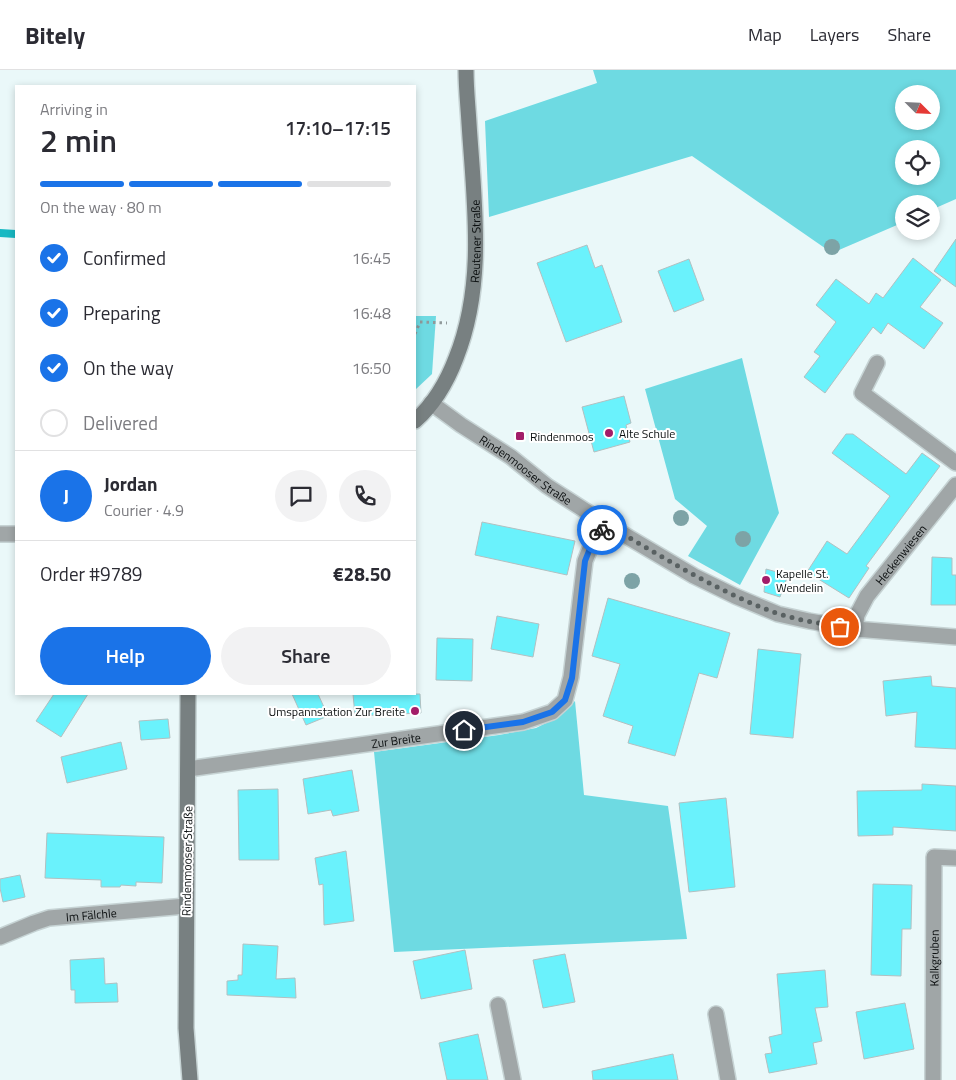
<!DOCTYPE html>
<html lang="en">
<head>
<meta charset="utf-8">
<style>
  body { margin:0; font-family:"Titillium Web",sans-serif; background:#f2f2f3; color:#2b2b33; height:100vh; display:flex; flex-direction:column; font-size:19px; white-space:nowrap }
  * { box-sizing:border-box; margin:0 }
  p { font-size:16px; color:#7c7c81 }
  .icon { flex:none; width:28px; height:28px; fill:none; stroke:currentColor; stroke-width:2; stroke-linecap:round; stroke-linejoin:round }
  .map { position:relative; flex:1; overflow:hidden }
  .sheet { position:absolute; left:15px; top:15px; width:401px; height:610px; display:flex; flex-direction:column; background:#fff; border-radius:0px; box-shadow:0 2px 8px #0003 }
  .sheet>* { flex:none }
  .needle { width:32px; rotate:114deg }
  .buttons { position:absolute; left:895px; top:15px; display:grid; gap:10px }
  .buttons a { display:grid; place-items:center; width:45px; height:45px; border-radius:50%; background:#fff; box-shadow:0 2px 8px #0003; font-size:25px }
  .pin { position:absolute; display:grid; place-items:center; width:42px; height:42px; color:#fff; margin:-21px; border:2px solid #fff; border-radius:50%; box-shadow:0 1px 5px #0007 }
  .courier { position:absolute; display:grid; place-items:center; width:50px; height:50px; margin:-25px; border:4px solid #1a73e8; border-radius:50%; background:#fff; color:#222; box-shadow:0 1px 6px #0007 }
  .summary em { font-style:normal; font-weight:600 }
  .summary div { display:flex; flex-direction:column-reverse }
  .summary { display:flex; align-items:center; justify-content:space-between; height:85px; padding:0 25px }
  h1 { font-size:32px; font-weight:600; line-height:38px }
  .bar { display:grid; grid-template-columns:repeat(4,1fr); gap:8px 5px; align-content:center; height:60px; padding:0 25px }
  .bar i { height:6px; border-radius:4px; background:#e1e1e2 }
  .bar .active { background:#1a73e8 }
  .bar p { grid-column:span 4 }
  .line { display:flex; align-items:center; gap:12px; padding:0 25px; border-top:1px solid #e1e1e2 }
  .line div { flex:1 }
  .round { display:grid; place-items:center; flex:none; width:52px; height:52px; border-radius:26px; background:#f2f2f3 }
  ol { padding:0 25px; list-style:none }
  li { display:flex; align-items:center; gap:15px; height:55px }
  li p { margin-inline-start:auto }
  li .icon { padding:5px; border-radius:50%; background:#1a73e8; color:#fff; stroke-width:4 }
  li:last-child { color:#7c7c81 }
  li i { width:28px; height:28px; border:2px solid #e1e1e2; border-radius:50% }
  .button { display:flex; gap:10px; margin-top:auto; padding:10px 25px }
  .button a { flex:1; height:58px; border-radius:30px; background:#1a73e8; color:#fff; font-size:20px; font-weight:600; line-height:58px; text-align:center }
  .button a+a { background:#f2f2f3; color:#2b2b33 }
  header { display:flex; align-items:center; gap:30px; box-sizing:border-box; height:70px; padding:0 25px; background:#fff; border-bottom:1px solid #e1e1e2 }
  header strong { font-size:24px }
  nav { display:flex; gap:28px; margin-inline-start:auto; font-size:18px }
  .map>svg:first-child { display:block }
</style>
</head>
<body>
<header>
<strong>Bitely</strong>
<nav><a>Map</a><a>Layers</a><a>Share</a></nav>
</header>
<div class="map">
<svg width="956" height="1010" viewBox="0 0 956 1010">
  <rect width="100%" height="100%" fill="#eaf8f9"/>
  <g fill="#6edae2" fill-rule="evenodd">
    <path d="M593 0H956V129L931 140V134H904V152L832 183 692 86 489 147 485 51 597 13ZM904 24H931V51H904ZM904 79H931V106H904Z"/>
    <path d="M415 246H436L432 304 415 320Z"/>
    <path d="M742 288 779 443 740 515 688 486 707 456 675 429 645 319Z"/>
    <path d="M575 631 584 725 668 736 687 869 394 882 374 682 499 665 536 658 558 647Z"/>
  </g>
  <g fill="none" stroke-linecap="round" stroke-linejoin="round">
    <path stroke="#18b9c3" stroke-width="8" d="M0 163 16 164"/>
  </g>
  <g fill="#6af2fc" stroke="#b2c0c1">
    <path d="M956 169V217L934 201Z"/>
    <path d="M587 175 595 198 602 195 622 252 566 272 537 193Z"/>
    <path d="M913 188 941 210 920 237 943 253 924 279 888 253 881 264 873 257 825 323 804 307 820 286 814 282 836 252 816 235 836 209 869 234 876 223 883 228Z"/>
    <path d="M689 189 704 230 674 242 658 201Z"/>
    <path d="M624 326 631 353 626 355 630 372 594 382 582 337Z"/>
    <path d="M846 364H853L906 404 922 383 940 396 866 496 869 498 849 528 807 502 827 471 847 484 890 426 832 383Z"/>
    <path d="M482 452 575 471 567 505 475 485Z"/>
    <path d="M932 487 952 488V505H956V535H931Z"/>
    <path d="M766 499 788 505 780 527 764 522Z"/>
    <path d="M608 528 730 563 717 608 699 603 675 686 628 673 633 656 603 646 620 594 592 586Z"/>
    <path d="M497 546 539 554 533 587 491 579Z"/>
    <path d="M437 568 473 569 472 611 436 610Z"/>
    <path d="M758 579 801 584 793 668 750 664Z"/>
    <path d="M931 606 932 616 956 618V679L915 677 917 642 886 646 883 611Z"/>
    <path d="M54 624H88L61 667 36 651Z"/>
    <path d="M292 624H318L328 646 306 655Z"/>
    <path d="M353 624H420L421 643 355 646Z"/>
    <path d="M168 649 170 668 141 670 139 651Z"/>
    <path d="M121 672 127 699 67 713 61 687Z"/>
    <path d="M352 700 359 741 333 746 331 740 308 744 303 709Z"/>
    <path d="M922 714 956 716V761L893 757V765L858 766 857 721 922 720Z"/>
    <path d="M278 719 279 790H239L238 720Z"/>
    <path d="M726 728 735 817 689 822 679 733Z"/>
    <path d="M47 763 164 767 162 813 136 812V816L121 815 120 817H101V810L45 808Z"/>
    <path d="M346 781 354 851 324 855 323 814 319 815 315 788Z"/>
    <path d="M20 805 25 827 3 832 0 818V809Z"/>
    <path d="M873 814 912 815 911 859H902L901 906 871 905Z"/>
    <path d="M243 874 278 876 276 909 295 908 296 928 227 925V911L238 910V905H242Z"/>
    <path d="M465 880 472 919 421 929 413 891Z"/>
    <path d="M565 884 575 932 543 938 533 890Z"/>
    <path d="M104 888 105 914 117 913 118 932 75 933V920H71L70 890Z"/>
    <path d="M825 900 828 937 815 938 822 971 813 973 817 994 769 1003 765 984 772 983 769 967 782 964 777 904Z"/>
    <path d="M905 933 914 979 864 989 856 942Z"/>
    <path d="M478 964 488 1010H447L439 973Z"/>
    <path d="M673 984 678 1010H593L592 1001Z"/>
  </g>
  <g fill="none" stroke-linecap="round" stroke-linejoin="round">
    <g stroke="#c6d3d4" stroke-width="18">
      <g id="street">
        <path d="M877 293 862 323 956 393"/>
        <path id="s1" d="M431 333 461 355 511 387 547 416 606 454 694 506 735 526 778 544 809 551 855 559 956 567"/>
        <path d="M0 464H16"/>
        <path id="s2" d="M855 559 857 545 867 526 956 415"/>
        <path id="s3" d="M188 699 523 652 552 642 565 630 571 607 585 491 591 476 606 454"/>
        <path id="s4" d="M0 867 34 853 49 848 186 836"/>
        <path d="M498 935 513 1010"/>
        <path d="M716 944 728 1010"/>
        <path id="s5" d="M933 1010 934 787 956 788"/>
      </g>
    </g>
    <g stroke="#c6d3d4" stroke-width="18">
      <g id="secondary">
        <path id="s6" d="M415 351C434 334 447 312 456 288 486 213 474 132 469 53 468 36 466 18 466 0"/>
        <path d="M188 624 186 958 190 1010"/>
      </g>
    </g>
    <path stroke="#8f999a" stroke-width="3" stroke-dasharray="2.5 4" stroke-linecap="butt" d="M415 264 420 252 447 253"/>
    <use href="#street" stroke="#a0a6a7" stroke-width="15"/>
    <use href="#secondary" stroke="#788081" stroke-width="15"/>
  </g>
  <g fill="#7da3a6">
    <circle cx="832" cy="177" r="8"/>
    <circle cx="681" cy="448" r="8"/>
    <circle cx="743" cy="469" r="8"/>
    <circle cx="632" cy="511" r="8"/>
  </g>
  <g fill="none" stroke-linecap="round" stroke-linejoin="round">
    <path stroke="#596162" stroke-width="5" stroke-dasharray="0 9" d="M602 460 606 454C661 486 716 521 776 543 797 550 819 553 840 557"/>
    <path stroke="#1a73e8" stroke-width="6" d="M464 660 523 652 552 642 565 630 572 608 585 491 591 476 602 460"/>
  </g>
  <g fill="#a31d69" stroke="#fff" stroke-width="2">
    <circle cx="609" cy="363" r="5"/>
    <rect x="515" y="361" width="10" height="10" rx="2.5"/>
    <circle cx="766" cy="510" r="5"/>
    <circle cx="415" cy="641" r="5"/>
  </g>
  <g text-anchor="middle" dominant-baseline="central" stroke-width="4" stroke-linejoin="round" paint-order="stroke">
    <g font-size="12" fill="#0b0f10" stroke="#fff">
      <text stroke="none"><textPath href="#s6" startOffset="195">Reutener Straße</textPath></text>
      <text stroke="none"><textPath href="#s1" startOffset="116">Rindenmooser Straße</textPath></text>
      <text stroke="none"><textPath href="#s2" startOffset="89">Heckenwiesen</textPath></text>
      <text stroke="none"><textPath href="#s3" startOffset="210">Zur Breite</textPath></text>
      <text transform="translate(187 791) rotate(-89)">Rindenmooser Straße</text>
      <text stroke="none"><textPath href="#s4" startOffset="95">Im Fälchle</textPath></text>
      <text stroke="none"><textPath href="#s5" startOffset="122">Kalkgruben</textPath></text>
    </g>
    <g font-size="12" fill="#0b0f10" stroke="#fff" text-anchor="start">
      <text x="619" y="363">Alte Schule</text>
      <text x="530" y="366">Rindenmoos</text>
      <text x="776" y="503">Kapelle St.<tspan x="776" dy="14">Wendelin</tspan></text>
      <text x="405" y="641" text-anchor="end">Umspannstation Zur Breite</text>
    </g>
  </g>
</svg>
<div class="buttons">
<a><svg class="needle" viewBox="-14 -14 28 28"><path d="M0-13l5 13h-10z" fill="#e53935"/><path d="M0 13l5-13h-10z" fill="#7c7c81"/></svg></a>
<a><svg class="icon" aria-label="locate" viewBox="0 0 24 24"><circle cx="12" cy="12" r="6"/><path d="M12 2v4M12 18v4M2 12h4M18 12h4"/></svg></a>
<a><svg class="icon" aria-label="layers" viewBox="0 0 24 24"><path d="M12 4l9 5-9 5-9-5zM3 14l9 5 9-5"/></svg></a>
</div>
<div class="pin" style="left:840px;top:557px;background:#ea580c"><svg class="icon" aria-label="bag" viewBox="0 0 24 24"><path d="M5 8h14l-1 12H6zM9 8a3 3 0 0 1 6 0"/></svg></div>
<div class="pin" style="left:464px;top:660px;background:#1f2937"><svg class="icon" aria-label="home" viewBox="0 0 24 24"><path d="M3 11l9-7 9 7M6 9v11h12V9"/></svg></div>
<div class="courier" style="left:602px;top:460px"><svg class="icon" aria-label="bike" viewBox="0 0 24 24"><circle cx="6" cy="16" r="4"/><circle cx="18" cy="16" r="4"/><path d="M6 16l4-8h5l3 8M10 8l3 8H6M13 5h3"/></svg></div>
<section class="sheet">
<div class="summary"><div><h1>2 min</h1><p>Arriving in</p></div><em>17:10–17:15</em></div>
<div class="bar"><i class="active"></i><i class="active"></i><i class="active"></i><i></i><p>On the way · 80 m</p></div>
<ol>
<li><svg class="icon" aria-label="check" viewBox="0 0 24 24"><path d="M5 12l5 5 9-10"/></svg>Confirmed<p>16:45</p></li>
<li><svg class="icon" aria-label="check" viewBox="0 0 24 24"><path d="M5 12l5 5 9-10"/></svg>Preparing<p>16:48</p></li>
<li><svg class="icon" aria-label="check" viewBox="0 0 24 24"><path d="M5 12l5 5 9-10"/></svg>On the way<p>16:50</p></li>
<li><i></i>Delivered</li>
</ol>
<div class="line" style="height:90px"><b class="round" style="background:#1a73e8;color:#fff">J</b><div><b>Jordan</b><p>Courier · 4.9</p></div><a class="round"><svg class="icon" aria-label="chat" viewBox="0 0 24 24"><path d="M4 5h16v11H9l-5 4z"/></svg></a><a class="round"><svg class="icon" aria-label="phone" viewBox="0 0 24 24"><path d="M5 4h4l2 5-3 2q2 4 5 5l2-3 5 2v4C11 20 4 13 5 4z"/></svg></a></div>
<div class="line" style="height:65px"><div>Order #9789</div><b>€28.50</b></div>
<div class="button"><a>Help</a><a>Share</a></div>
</section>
</div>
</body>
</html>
